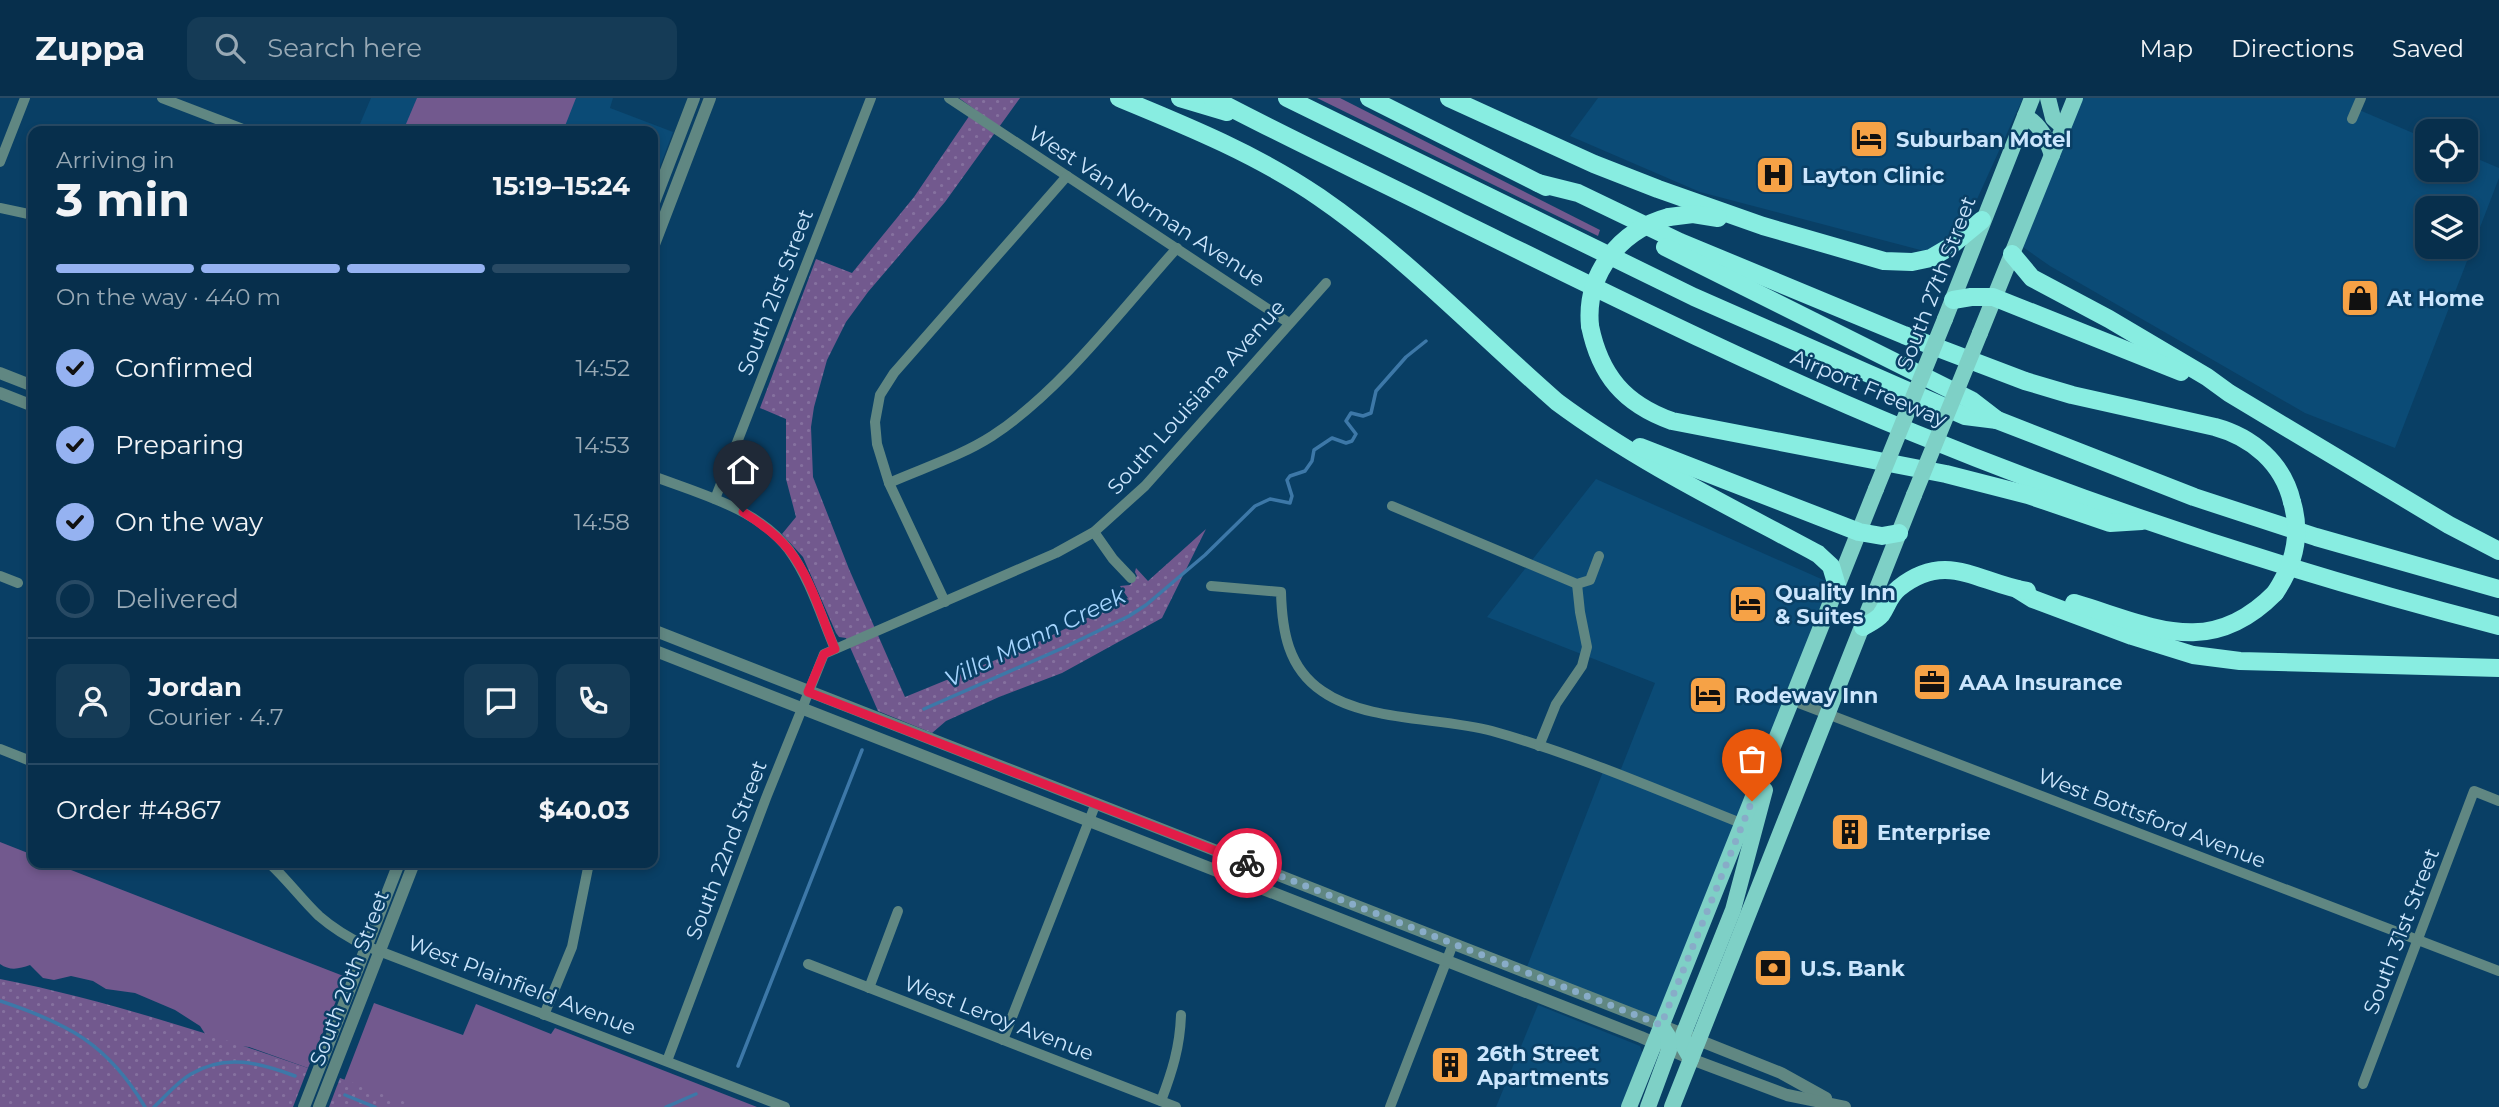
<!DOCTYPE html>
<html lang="en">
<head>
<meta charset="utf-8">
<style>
  body { margin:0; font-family:Montserrat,sans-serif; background:#153b56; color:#f1f3f6; height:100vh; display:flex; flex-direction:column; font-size:26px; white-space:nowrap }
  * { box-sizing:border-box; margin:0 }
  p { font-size:23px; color:#98a9b5 }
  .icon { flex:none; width:38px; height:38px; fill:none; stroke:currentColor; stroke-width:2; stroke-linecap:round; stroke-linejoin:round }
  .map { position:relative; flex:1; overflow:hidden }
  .drawer { position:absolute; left:28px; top:28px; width:630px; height:742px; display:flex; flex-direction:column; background:#072f4c; border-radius:14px; box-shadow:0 4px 10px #0003,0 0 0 2px #284a64 }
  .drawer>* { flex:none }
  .buttons { position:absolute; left:2415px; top:21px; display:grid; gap:14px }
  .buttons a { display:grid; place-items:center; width:63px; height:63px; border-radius:14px; background:#072f4c; box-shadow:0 4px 10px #0003,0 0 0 2px #284a64; font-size:35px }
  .pin { position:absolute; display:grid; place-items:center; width:60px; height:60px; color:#fff; margin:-72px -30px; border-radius:50% 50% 50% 0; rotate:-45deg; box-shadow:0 0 7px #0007 }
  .pin .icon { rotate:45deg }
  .courier { position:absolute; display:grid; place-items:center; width:70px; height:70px; margin:-35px; border:5px solid #e11d48; border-radius:50%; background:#fff; color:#222; box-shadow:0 2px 9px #0007 }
  .summary em { font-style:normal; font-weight:700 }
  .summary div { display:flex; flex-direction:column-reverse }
  .summary { display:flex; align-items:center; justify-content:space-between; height:119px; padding:0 28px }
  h1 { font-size:46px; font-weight:700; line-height:52px }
  .bar { display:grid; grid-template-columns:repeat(4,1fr); gap:10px 7px; align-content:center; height:84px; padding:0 28px }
  .bar i { height:9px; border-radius:5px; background:#284a64 }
  .bar .on { background:#95b2f1 }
  .bar p { grid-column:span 4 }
  .line { display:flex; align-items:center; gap:18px; padding:0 28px; border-top:2px solid #284a64 }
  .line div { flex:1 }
  .round { display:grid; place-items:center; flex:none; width:74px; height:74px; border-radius:14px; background:#153b56 }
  ol { padding:0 28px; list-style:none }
  li { display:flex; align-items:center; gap:21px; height:77px }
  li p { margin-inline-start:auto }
  li .icon { padding:7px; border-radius:50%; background:#95b2f1; color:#111; stroke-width:4 }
  li:last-child { color:#98a9b5 }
  li i { width:38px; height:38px; border:4px solid #284a64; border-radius:50% }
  header { display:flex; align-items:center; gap:42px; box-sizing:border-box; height:98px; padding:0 35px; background:#072f4c; border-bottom:2px solid #284a64 }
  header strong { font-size:33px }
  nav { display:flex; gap:38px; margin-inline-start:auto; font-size:24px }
  .search { width:490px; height:63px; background:#153b56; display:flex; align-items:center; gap:18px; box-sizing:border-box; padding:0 24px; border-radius:14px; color:#98a9b5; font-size:26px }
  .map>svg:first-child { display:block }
</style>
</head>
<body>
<header>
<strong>Zuppa</strong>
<div class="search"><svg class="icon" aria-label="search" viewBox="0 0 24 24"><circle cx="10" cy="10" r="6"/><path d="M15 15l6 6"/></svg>Search here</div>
<nav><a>Map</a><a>Directions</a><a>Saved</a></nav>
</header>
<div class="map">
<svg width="2499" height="1009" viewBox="0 0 2499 1009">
  <defs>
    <pattern id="park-dots" width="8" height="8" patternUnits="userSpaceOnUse" patternTransform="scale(1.75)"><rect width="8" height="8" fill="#72598e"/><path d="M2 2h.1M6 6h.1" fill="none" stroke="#85719f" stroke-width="1.8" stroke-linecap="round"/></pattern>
  </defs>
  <rect width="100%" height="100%" fill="#093f65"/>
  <g fill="#0b4b76" fill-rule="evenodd">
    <path d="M371 0H613L610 10 673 34 653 87V33H357Z"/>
    <path d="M1598 0H2023L1963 132 1928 154 1700 94 1570 38Z"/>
    <path d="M2075 0H2361L2357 11 2427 41V72H2466V56L2499 70V80L2395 350 2305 315 2050 168 2017 145ZM2427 110H2466V149H2427Z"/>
    <path d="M1596 381 1837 488 1661 927 1525 874 1604 671 1619 676 1655 585 1487 519Z"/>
    <path d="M1538 907 1640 948 1643 957 1622 1009H1496Z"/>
  </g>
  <g fill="#72598e">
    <path d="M417 0H576L563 33H403Z"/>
    <path d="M1317 0H1340L1600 132 1598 138Z"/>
    <path d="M0 744 33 757V765H53L346 879 308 970 249 949 211 945 200 928 175 912 135 895 106 891 93 883 71 878 54 882 43 880 30 867C19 871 10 873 0 866Z"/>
    <path d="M374 905 463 937 476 906 551 936 555 930 757 1009H334Z"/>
  </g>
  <g fill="url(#park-dots)">
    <path d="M959 0H1020L945 104 868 194 846 224 827 262 814 309 811 329 813 379 849 471 905 599 1032 547 1128 500 1120 488 1130 487 1137 478 1135 474 1136 470 1148 483 1206 431 1162 520 1062 575 999 599 946 623 932 635 878 613 846 540 839 539 836 535 803 459 782 436 796 419 786 381V321L760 310 816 161 852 175 914 99 974 11Z"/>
    <path d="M0 881C106 902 207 935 308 970L293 1009H0Z"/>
    <path d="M340 980 419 1009H329Z"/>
  </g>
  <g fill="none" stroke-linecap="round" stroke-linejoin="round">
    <g stroke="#3d78a8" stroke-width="3.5">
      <path d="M924 611 1065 549 1129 518 1146 507 1205 457 1255 408 1270 401 1290 405 1292 398 1287 382 1290 378 1305 373 1312 363 1314 352 1332 340 1346 345 1352 343 1356 336 1346 323 1351 315 1363 318 1371 315 1376 293 1406 259 1426 243"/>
      <path d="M0 903C67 925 108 946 145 1009"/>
      <path d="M738 968 862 652"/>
      <path d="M345 997 375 1009"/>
      <path d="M154 1009C166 998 177 984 191 976 226 955 260 965 295 978"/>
      <path d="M666 1009 696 996"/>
    </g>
    <g stroke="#608782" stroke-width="10">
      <path d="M162 0 248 33"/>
      <path d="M949 0 1289 225"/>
      <path d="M2352 21 2361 0"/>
      <path d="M0 64 25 0"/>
      <path d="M0 110 33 117"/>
      <path d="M653 378C700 396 757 410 789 452 810 481 821 518 835 551"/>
      <path d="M889 385C923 370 961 358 992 338 1061 293 1122 211 1177 150"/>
      <path d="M715 401 871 0"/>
      <path d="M1392 408 1577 486 1590 482 1599 458"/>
      <path d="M1094 434 1113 461 1131 480"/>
      <path d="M0 478 18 485"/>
      <path d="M1211 488 1281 494C1282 533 1288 570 1322 593 1366 624 1440 619 1492 633 1578 657 1660 693 1743 726"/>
      <path d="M945 504 889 385 877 346 875 324 880 297 894 275 1067 78"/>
      <path d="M1791 602 2499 873"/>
      <path d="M1539 648 1556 606 1582 568 1587 549 1580 514 1577 486"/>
      <path d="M0 651 33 664"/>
      <path d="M269 765C287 781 301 801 319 818 334 831 349 840 366 848L785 1009"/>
      <path d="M808 866 1176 1009"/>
      <path d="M869 890 898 813"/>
      <path d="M544 917 572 849 589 765"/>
      <path d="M1003 942 1096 705"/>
      <path d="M667 963 766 700 824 556 1056 455 1094 434 1145 388 1326 185"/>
      <path d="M2363 986 2474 693 2499 703"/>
      <path d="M1161 1003C1172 974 1180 949 1181 917"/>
      <path d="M1390 1009 1453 846"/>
    </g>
    <g stroke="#608782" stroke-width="12">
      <path d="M653 107 694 0"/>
      <path d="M653 149 710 0"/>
      <path d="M0 275 33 288"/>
      <path d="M0 295 33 308"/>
      <path d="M653 532 1648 922 1781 975 1826 1000"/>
      <path d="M653 552 1641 939 1691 961 1787 997 1845 1009"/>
      <path d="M304 1009 399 765"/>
      <path d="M319 1009 414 765"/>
    </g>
    <g stroke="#7ed0c6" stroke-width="16">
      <path d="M2048 0 2053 20 2063 29"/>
      <path d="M2025 18C2041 27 2046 40 2052 57"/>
      <path d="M1945 221 2032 0"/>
      <path d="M1980 235 2075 0"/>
      <path d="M1691 961 1684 949 1683 937 1733 812 1765 692"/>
      <path d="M1629 1009 1876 391"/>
      <path d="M1648 1009 1669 952 1668 938 1661 927"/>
      <path d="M1672 1009 1914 397"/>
    </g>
    <g stroke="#88ede1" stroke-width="18">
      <path d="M1119 0C1187 28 1258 57 1319 99 1405 158 1478 235 1557 304 1638 364 1729 408 1818 456L1831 468 1837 488"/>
      <path d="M1180 0 1227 14"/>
      <path d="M1212 0C1293 43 1376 81 1457 122 1608 196 1758 271 1914 335 2104 413 2301 477 2499 528"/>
      <path d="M1287 0 1694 199 1965 318 1997 322 2194 399 2316 439 2499 491"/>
      <path d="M1369 0 1546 89"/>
      <path d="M1449 0 1594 66 1658 91 1763 128 1884 163 1912 164 1931 160 1948 150 1982 122"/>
      <path d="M1538 85 1578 95 1680 144 1904 237 2025 283 2072 297 2215 329C2252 339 2283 365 2292 404"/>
      <path d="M1669 119 1693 116 1718 120"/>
      <path d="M1665 149 1971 302 1997 322"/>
      <path d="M2012 156 2032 180 2109 221 2207 279 2229 295 2449 427 2499 453"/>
      <path d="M1953 202 1971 199H1993L2181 274"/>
      <path d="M1590 228C1600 277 1624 306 1672 323L1946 376 2028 397 2110 425 2142 423"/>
      <path d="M1640 349 1859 434 1882 438 1899 435"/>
      <path d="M2017 491 2033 501 2132 538 2193 557 2240 563 2499 570"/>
      <path d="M2074 505C2152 528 2209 562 2275 495"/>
      <path d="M1863 529C1868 526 1877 522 1881 517 1888 507 1889 498 1899 490 1947 452 1978 485 2027 493"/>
    </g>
    <g stroke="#7ed0c6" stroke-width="16">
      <path d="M1876 391 1945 221"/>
      <path d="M1914 397 1980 235"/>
    </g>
    <g stroke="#88ede1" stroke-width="18">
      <path d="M1590 228C1585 176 1620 132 1669 119"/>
      <path d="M2275 495C2294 467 2302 437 2292 404"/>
    </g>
  </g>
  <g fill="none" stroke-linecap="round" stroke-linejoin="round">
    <path stroke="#88acc8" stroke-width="7" stroke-dasharray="0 12.6" d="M1247 765 1661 927 1752 703"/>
    <path stroke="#e11d48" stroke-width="9" d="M743 414C759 424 776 436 789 452 811 480 821 518 835 551L824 556 808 594 1247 765"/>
  </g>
  <defs>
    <g id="hotel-square" transform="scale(2.0125)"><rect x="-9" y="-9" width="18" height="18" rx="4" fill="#f6a246" stroke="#093f65"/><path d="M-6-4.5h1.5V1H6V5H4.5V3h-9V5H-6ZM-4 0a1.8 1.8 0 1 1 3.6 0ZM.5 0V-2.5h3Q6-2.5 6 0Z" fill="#111"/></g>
    <g id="hospital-square" transform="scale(2.0125)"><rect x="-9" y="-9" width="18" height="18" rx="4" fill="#f6a246" stroke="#093f65"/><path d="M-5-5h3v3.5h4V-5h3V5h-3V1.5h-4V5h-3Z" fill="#111"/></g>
    <g id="shop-square" transform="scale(2.0125)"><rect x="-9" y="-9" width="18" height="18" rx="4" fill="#f6a246" stroke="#093f65"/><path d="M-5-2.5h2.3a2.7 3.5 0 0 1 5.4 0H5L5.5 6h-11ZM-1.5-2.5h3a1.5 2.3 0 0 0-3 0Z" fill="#111"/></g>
    <g id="office-square" transform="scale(2.0125)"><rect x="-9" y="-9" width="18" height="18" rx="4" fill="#f6a246" stroke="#093f65"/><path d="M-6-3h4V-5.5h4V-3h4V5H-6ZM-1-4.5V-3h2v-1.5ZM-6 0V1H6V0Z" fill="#111"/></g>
    <g id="building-square" transform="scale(2.0125)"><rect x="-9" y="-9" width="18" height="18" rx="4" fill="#f6a246" stroke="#093f65"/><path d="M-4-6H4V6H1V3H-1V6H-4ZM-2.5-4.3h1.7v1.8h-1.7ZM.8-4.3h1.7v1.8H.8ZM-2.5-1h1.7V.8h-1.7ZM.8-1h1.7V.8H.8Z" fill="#111"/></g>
    <g id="bank-square" transform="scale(2.0125)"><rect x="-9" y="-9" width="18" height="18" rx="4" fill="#f6a246" stroke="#093f65"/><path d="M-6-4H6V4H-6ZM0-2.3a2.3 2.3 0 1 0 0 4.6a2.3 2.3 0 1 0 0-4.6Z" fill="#111"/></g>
  </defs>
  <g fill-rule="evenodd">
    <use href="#hotel-square" x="1869" y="41"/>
    <use href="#hospital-square" x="1775" y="77"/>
    <use href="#shop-square" x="2360" y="200"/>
    <use href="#hotel-square" x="1748" y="506"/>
    <use href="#office-square" x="1932" y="584"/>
    <use href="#hotel-square" x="1708" y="597"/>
    <use href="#building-square" x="1850" y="734"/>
    <use href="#bank-square" x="1773" y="870"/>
    <use href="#building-square" x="1450" y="967"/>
  </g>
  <g text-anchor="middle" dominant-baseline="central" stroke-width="5" stroke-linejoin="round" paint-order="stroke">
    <g font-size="21" font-weight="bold" fill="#cce6fd" stroke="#093f65" text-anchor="start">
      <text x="1896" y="41">Suburban Motel</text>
      <text x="1802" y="77">Layton Clinic</text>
      <text x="2387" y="200">At Home</text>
      <text x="1775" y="494">Quality Inn<tspan x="1775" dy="24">&amp; Suites</tspan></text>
      <text x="1959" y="584">AAA Insurance</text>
      <text x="1735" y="597">Rodeway Inn</text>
      <text x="1877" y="734">Enterprise</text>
      <text x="1800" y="870">U.S. Bank</text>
      <text x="1477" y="955">26th Street<tspan x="1477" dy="24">Apartments</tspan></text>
    </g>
    <g font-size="21" fill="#cce6fd" stroke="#093f65">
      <text transform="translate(1147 108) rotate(33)">West Van Norman Avenue</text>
      <text transform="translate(1936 185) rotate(-69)">South 27th Street</text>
      <text transform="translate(775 194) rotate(-69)">South 21st Street</text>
      <text transform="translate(1869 290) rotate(23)">Airport Freeway</text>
      <text transform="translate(1196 299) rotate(-48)">South Louisiana Avenue</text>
      <text transform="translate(2152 720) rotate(21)">West Bottsford Avenue</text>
      <text transform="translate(726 752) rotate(-69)">South 22nd Street</text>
      <text transform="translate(2401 833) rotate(-69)">South 31st Street</text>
      <text transform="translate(349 880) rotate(-69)">South 20th Street</text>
      <text transform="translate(522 887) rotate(21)">West Plainfield Avenue</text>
      <text transform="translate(999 920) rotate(21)">West Leroy Avenue</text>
    </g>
    <g font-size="23" font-style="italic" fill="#a5d5fe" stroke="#093f65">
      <text transform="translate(1035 539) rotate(-26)">Villa Mann Creek</text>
    </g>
  </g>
</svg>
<div class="buttons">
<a><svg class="icon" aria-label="locate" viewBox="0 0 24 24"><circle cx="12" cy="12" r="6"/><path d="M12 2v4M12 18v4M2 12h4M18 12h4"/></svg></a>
<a><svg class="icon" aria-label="layers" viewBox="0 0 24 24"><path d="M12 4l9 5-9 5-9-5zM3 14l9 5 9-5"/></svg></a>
</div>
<div class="pin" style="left:1752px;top:703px;background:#ea580c"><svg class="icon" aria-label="bag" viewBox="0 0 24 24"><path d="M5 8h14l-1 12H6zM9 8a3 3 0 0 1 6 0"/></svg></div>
<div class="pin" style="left:743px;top:414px;background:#1f2937"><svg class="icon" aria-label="home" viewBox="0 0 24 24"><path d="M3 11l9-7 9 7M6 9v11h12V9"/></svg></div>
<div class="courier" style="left:1247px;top:765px"><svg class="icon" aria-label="bike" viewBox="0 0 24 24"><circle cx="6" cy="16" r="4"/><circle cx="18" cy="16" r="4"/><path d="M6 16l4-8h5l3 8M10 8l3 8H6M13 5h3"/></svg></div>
<section class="drawer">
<div class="summary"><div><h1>3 min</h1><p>Arriving in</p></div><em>15:19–15:24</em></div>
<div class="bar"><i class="on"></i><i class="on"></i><i class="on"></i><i></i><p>On the way · 440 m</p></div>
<ol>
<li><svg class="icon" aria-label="check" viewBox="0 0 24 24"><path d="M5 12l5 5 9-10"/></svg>Confirmed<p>14:52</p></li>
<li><svg class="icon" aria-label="check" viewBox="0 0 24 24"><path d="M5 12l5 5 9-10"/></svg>Preparing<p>14:53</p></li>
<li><svg class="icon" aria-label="check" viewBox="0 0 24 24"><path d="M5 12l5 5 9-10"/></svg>On the way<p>14:58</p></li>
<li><i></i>Delivered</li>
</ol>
<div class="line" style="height:126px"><a class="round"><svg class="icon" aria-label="person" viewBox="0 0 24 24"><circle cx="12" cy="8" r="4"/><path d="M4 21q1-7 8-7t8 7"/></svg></a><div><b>Jordan</b><p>Courier · 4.7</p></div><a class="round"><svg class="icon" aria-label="chat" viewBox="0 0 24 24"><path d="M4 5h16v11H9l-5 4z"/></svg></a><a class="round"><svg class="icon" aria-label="phone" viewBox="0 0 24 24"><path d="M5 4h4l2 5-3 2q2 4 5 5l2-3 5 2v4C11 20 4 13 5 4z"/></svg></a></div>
<div class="line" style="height:91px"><div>Order #4867</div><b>$40.03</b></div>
</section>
</div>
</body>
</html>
